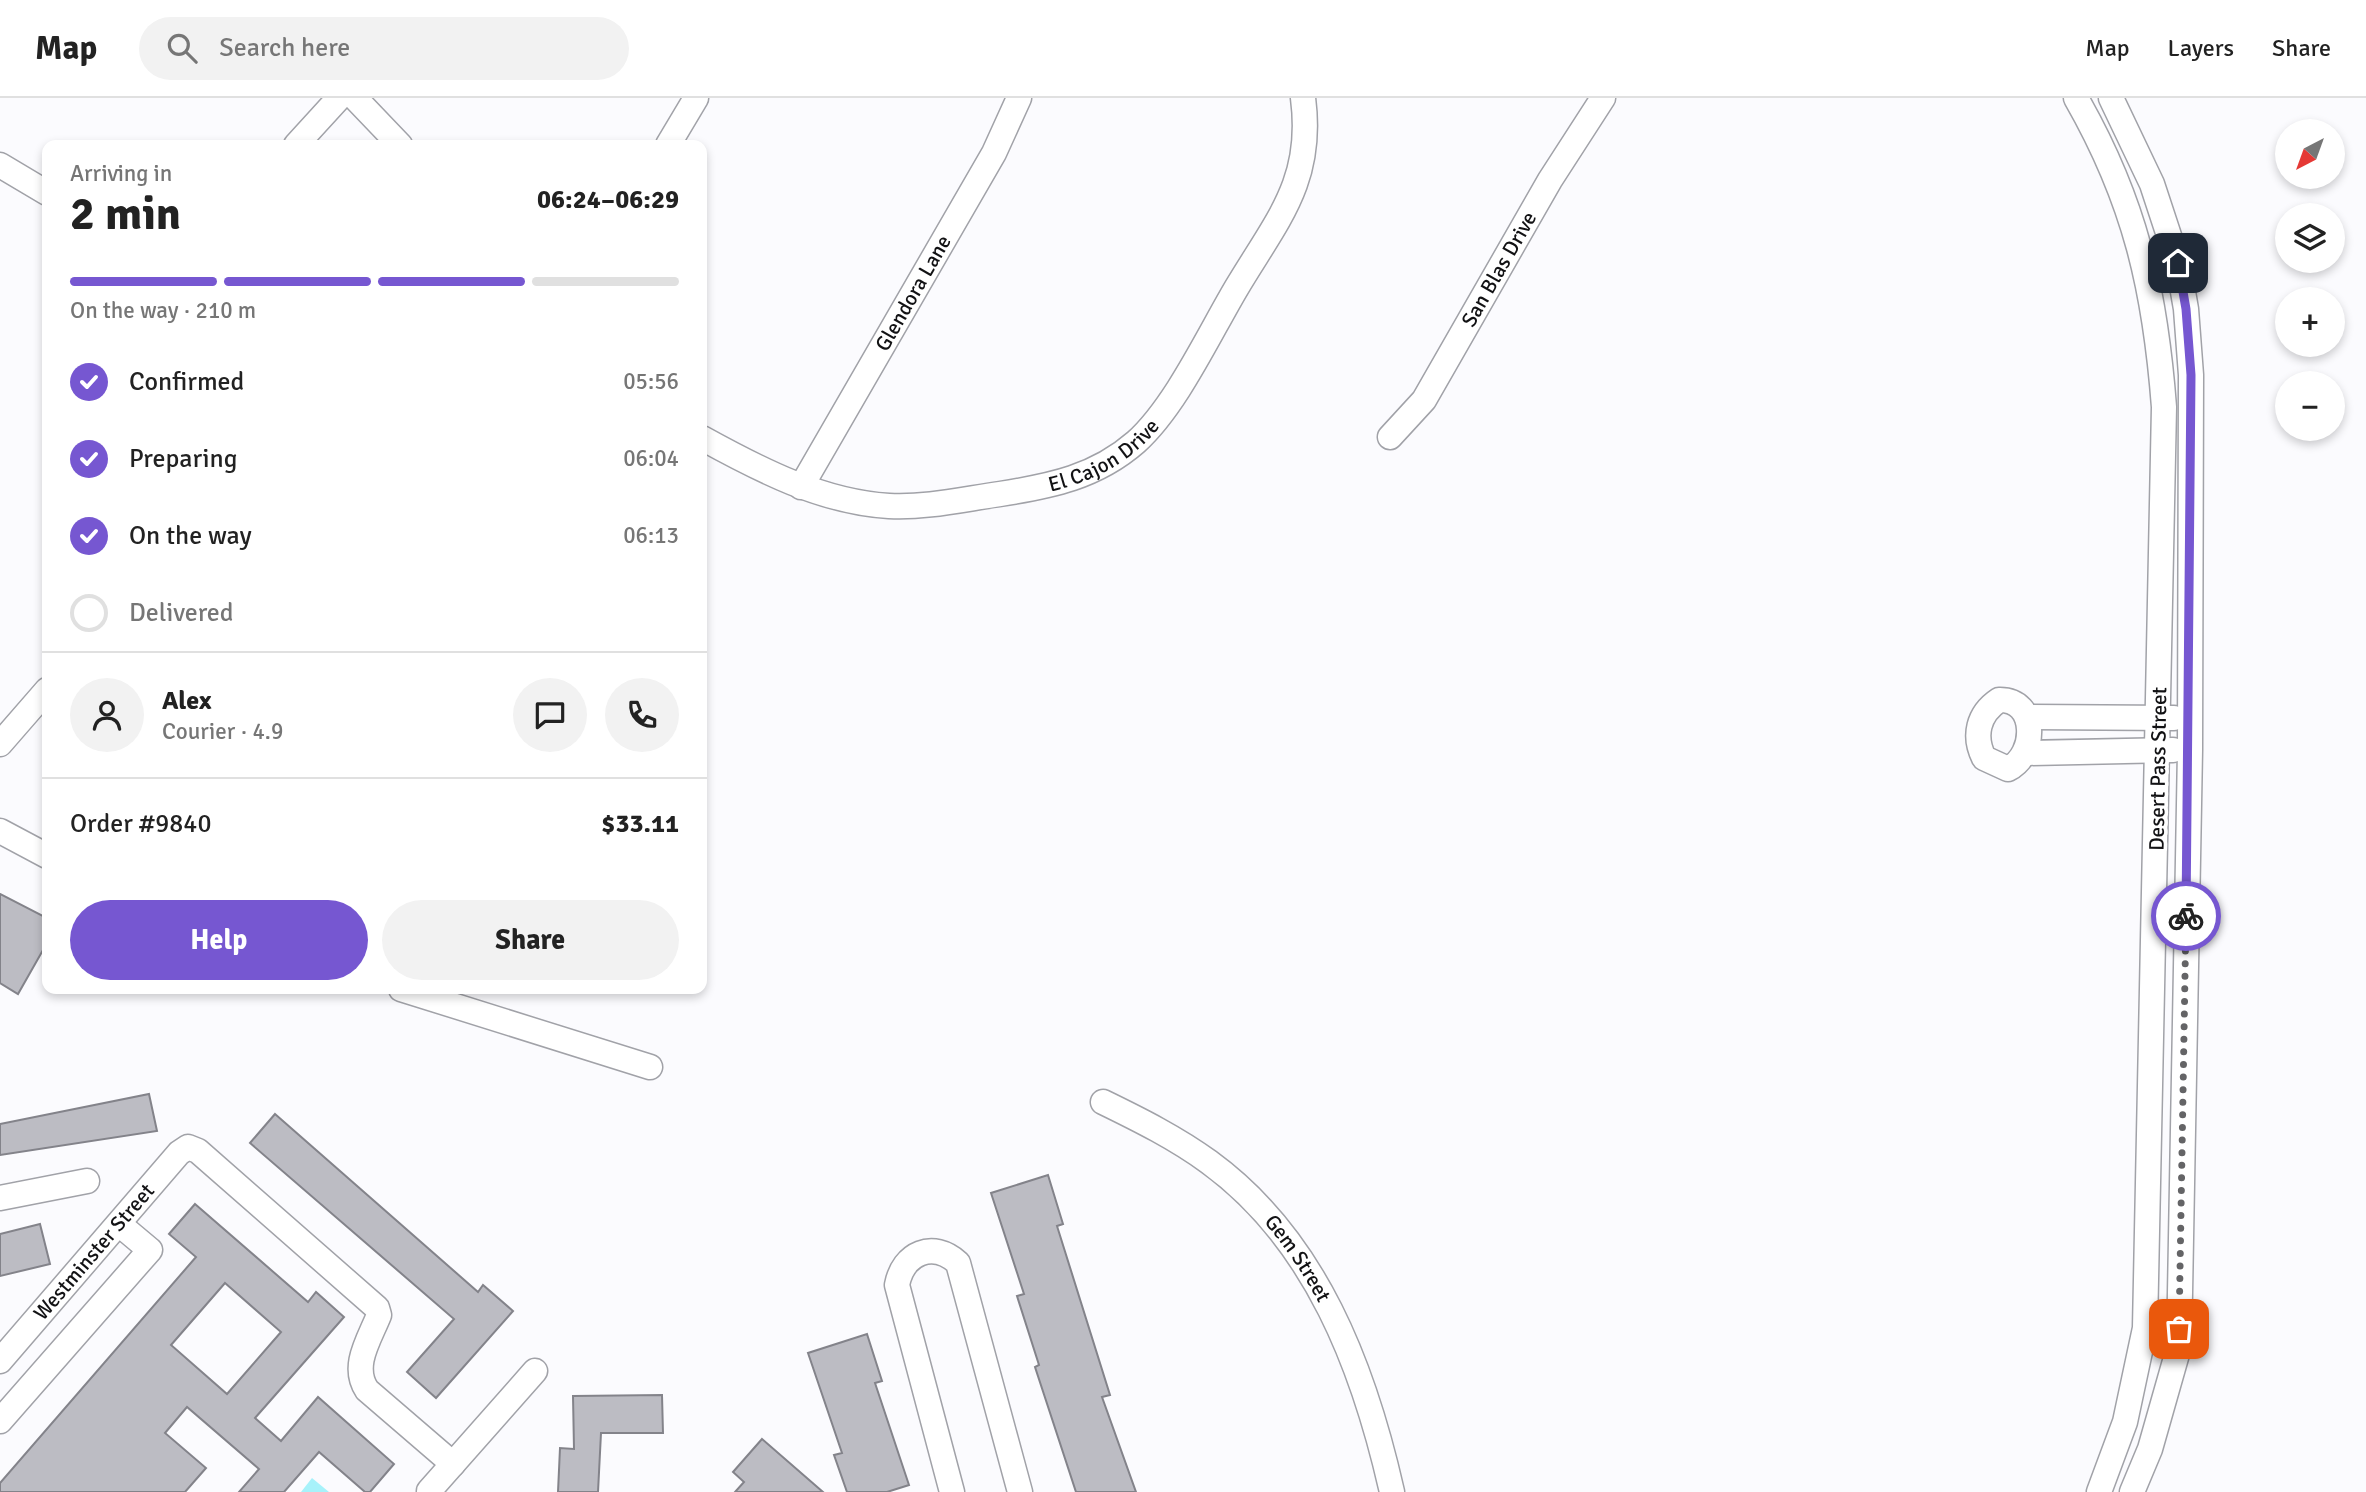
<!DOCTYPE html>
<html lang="en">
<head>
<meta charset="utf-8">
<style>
  body { margin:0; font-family:Signika,sans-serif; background:#f2f2f2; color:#222; height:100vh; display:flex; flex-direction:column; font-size:26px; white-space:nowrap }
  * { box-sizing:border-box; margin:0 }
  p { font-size:23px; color:#767676 }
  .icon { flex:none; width:38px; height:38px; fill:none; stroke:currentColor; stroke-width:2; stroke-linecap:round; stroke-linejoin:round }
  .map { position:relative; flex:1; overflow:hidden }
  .details { position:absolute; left:42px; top:42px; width:665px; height:854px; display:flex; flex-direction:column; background:#fff; border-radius:14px; box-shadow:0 4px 10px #0003 }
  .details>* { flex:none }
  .needle { width:46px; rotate:221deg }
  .buttons { position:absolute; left:2275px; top:21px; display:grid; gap:14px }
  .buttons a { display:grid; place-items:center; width:70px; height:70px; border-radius:50%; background:#fff; box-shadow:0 4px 10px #0003; font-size:35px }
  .pin { position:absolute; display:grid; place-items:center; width:60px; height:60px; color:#fff; margin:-30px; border-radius:14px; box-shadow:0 4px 10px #0006 }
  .courier { position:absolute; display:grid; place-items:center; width:70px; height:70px; margin:-35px; border:5px solid #7657d1; border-radius:50%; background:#fff; color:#222; box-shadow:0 2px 9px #0007 }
  .head em { font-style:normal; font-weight:800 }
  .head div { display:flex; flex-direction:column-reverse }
  .head { display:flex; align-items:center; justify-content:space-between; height:119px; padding:0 28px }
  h1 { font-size:46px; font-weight:800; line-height:52px }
  .bar { display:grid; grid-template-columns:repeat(4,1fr); gap:10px 7px; align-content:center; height:84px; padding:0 28px }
  .bar i { height:9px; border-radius:5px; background:#e0e0e0 }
  .bar .current { background:#7657d1 }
  .bar p { grid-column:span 4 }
  .line { display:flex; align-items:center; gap:18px; padding:0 28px; border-top:2px solid #e0e0e0 }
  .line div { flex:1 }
  .round { display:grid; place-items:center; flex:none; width:74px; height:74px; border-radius:37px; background:#f2f2f2 }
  ol { padding:0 28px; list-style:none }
  li { display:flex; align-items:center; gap:21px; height:77px }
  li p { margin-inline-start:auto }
  li .icon { padding:7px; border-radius:50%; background:#7657d1; color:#fff; stroke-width:4 }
  li:last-child { color:#767676 }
  li i { width:38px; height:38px; border:4px solid #e0e0e0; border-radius:50% }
  .action { display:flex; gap:14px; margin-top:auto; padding:14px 28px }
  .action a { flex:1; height:80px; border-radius:42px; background:#7657d1; color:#fff; font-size:28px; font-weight:800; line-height:80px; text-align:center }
  .action a+a { background:#f2f2f2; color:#222 }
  header { display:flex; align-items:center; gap:42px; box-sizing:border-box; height:98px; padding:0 35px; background:#fff; border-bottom:2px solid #e0e0e0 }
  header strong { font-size:33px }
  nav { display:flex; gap:38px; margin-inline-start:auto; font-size:24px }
  .search { width:490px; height:63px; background:#f2f2f2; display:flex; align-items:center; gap:18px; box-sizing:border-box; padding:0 24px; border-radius:38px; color:#767676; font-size:26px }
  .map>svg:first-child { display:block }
</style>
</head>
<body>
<header>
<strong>Map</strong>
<div class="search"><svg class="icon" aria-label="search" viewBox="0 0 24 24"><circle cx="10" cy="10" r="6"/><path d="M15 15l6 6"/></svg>Search here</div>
<nav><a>Map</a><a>Layers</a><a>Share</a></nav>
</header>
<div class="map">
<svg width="2366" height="1394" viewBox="0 0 2366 1394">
  <rect width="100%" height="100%" fill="#fbfbfe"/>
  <path fill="#a7f2fa" d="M312 1380 329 1394H301Z"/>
  <g fill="#bcbcc3" stroke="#83838a" stroke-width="2" fill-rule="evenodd">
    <path d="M0 796 47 820V845L18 896 0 885Z"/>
    <path d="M149 996 157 1033 0 1057V1026Z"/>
    <path d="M275 1016 478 1194 483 1187 513 1213 436 1300 407 1274 454 1221 250 1045Z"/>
    <path d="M1048 1077 1063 1126 1057 1128 1110 1297 1102 1299 1136 1394H1076L1035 1269 1039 1267 1017 1198 1024 1196 991 1095Z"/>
    <path d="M195 1106 308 1204 316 1194 344 1219 255 1320 281 1343 318 1299 394 1366 370 1394H365L319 1354 284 1394H239L259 1371 187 1309 165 1335 206 1370 185 1394H0V1385L196 1159 169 1136ZM225 1185 281 1234 227 1296 171 1247Z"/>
    <path d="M40 1126 50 1166 0 1178V1136Z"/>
    <path d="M867 1236 882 1283 875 1285 909 1387 887 1394H847L834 1357 842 1355 808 1255Z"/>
    <path d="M662 1297 663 1335H601L598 1394H558L560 1350 574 1351 573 1298Z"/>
    <path d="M762 1341 823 1394H735L744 1384 733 1374Z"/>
  </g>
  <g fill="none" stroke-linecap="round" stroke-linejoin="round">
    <g stroke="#a1a2a8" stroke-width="27">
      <g id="minor">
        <path d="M355 0 400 47"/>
        <path d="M2076 0C2135 103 2155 191 2164 309L2145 1230 2125 1324 2099 1394"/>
        <path d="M2111 0 2152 86 2178 165 2186 211 2191 277 2190 652 2179 1249 2150 1351 2132 1394"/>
        <path d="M296 47 339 0"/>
        <path d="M668 47 696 0"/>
        <path d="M0 67 47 95"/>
        <path id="s1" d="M1390 339 1424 302 1550 82 1603 0"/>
        <path id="s2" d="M702 340C760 372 822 404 889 408 926 410 964 401 1000 396 1051 388 1096 379 1136 344 1176 308 1209 236 1237 189 1277 122 1314 83 1303 0"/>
        <path id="s3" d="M801 389 994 55 1019 0"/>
        <path d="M1999 602C2038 601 2037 657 2008 671L1984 660C1973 638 1978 616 1999 602Z"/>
        <path d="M2027 619 2174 620"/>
        <path d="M0 646 47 592"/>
        <path d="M2026 655 2173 652"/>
        <path d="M0 733 47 758"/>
        <path d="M401 891 650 969"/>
        <path id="s4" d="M1103 1004C1140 1022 1176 1040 1209 1064 1316 1142 1364 1270 1392 1394"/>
        <path d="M0 1100 87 1083"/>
        <path id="s5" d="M0 1263 179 1055 188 1049 198 1053 377 1210 379 1217C369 1242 351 1268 367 1292L453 1366"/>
        <path d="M0 1323 150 1152 119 1126"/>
        <path d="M429 1393 535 1273"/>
        <path d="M952 1394 897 1187C903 1155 933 1142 958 1165L1020 1394"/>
      </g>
    </g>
    <use href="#minor" stroke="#fff" stroke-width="24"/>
  </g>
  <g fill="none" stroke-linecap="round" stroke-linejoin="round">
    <path stroke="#646466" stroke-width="7" stroke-dasharray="0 12.6" d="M2179 1231 2186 818"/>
    <path stroke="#7657d1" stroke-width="9" d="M2178 165 2186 211 2191 277 2186 818"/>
  </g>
  <g text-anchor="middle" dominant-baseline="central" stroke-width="7" stroke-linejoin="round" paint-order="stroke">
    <g font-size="21" fill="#121214" stroke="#fff">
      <text stroke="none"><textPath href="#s1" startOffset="201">San Blas Drive</textPath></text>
      <text stroke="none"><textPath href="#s3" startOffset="224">Glendora Lane</textPath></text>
      <text stroke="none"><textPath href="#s2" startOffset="425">El Cajon Drive</textPath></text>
      <text transform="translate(2158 671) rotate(-89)">Desert Pass Street</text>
      <text stroke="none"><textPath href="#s5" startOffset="144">Westminster Street</textPath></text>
      <text stroke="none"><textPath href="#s4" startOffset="254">Gem Street</textPath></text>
    </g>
  </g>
</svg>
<div class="buttons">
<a><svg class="needle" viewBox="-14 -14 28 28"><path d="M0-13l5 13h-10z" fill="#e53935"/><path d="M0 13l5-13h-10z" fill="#767676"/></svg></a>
<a><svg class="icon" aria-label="layers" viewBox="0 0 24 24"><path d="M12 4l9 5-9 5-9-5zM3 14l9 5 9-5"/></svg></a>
<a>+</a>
<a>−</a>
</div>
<div class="pin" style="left:2179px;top:1231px;background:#ea580c"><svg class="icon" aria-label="bag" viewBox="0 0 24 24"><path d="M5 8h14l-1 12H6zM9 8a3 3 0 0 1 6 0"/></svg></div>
<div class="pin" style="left:2178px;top:165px;background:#1f2937"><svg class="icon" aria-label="home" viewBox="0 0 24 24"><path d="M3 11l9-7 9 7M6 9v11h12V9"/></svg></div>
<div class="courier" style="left:2186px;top:818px"><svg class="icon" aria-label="bike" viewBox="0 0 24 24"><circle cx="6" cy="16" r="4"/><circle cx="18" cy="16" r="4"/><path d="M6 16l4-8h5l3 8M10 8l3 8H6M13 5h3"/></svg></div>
<section class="details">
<div class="head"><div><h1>2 min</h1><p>Arriving in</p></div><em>06:24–06:29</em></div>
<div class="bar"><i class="current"></i><i class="current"></i><i class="current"></i><i></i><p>On the way · 210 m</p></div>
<ol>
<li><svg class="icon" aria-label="check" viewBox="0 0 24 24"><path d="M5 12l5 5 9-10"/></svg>Confirmed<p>05:56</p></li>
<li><svg class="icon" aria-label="check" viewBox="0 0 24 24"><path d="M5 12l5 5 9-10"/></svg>Preparing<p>06:04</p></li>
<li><svg class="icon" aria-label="check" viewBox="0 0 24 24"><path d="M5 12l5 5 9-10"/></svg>On the way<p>06:13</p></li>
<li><i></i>Delivered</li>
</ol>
<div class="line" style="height:126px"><a class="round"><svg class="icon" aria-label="person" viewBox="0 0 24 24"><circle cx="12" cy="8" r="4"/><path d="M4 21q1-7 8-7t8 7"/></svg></a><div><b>Alex</b><p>Courier · 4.9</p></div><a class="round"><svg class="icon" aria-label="chat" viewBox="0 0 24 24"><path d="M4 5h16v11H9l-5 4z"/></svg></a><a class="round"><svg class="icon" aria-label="phone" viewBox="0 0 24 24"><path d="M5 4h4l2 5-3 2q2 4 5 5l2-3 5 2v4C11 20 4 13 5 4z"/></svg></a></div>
<div class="line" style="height:91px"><div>Order #9840</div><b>$33.11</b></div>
<div class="action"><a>Help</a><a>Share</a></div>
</section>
</div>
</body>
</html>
